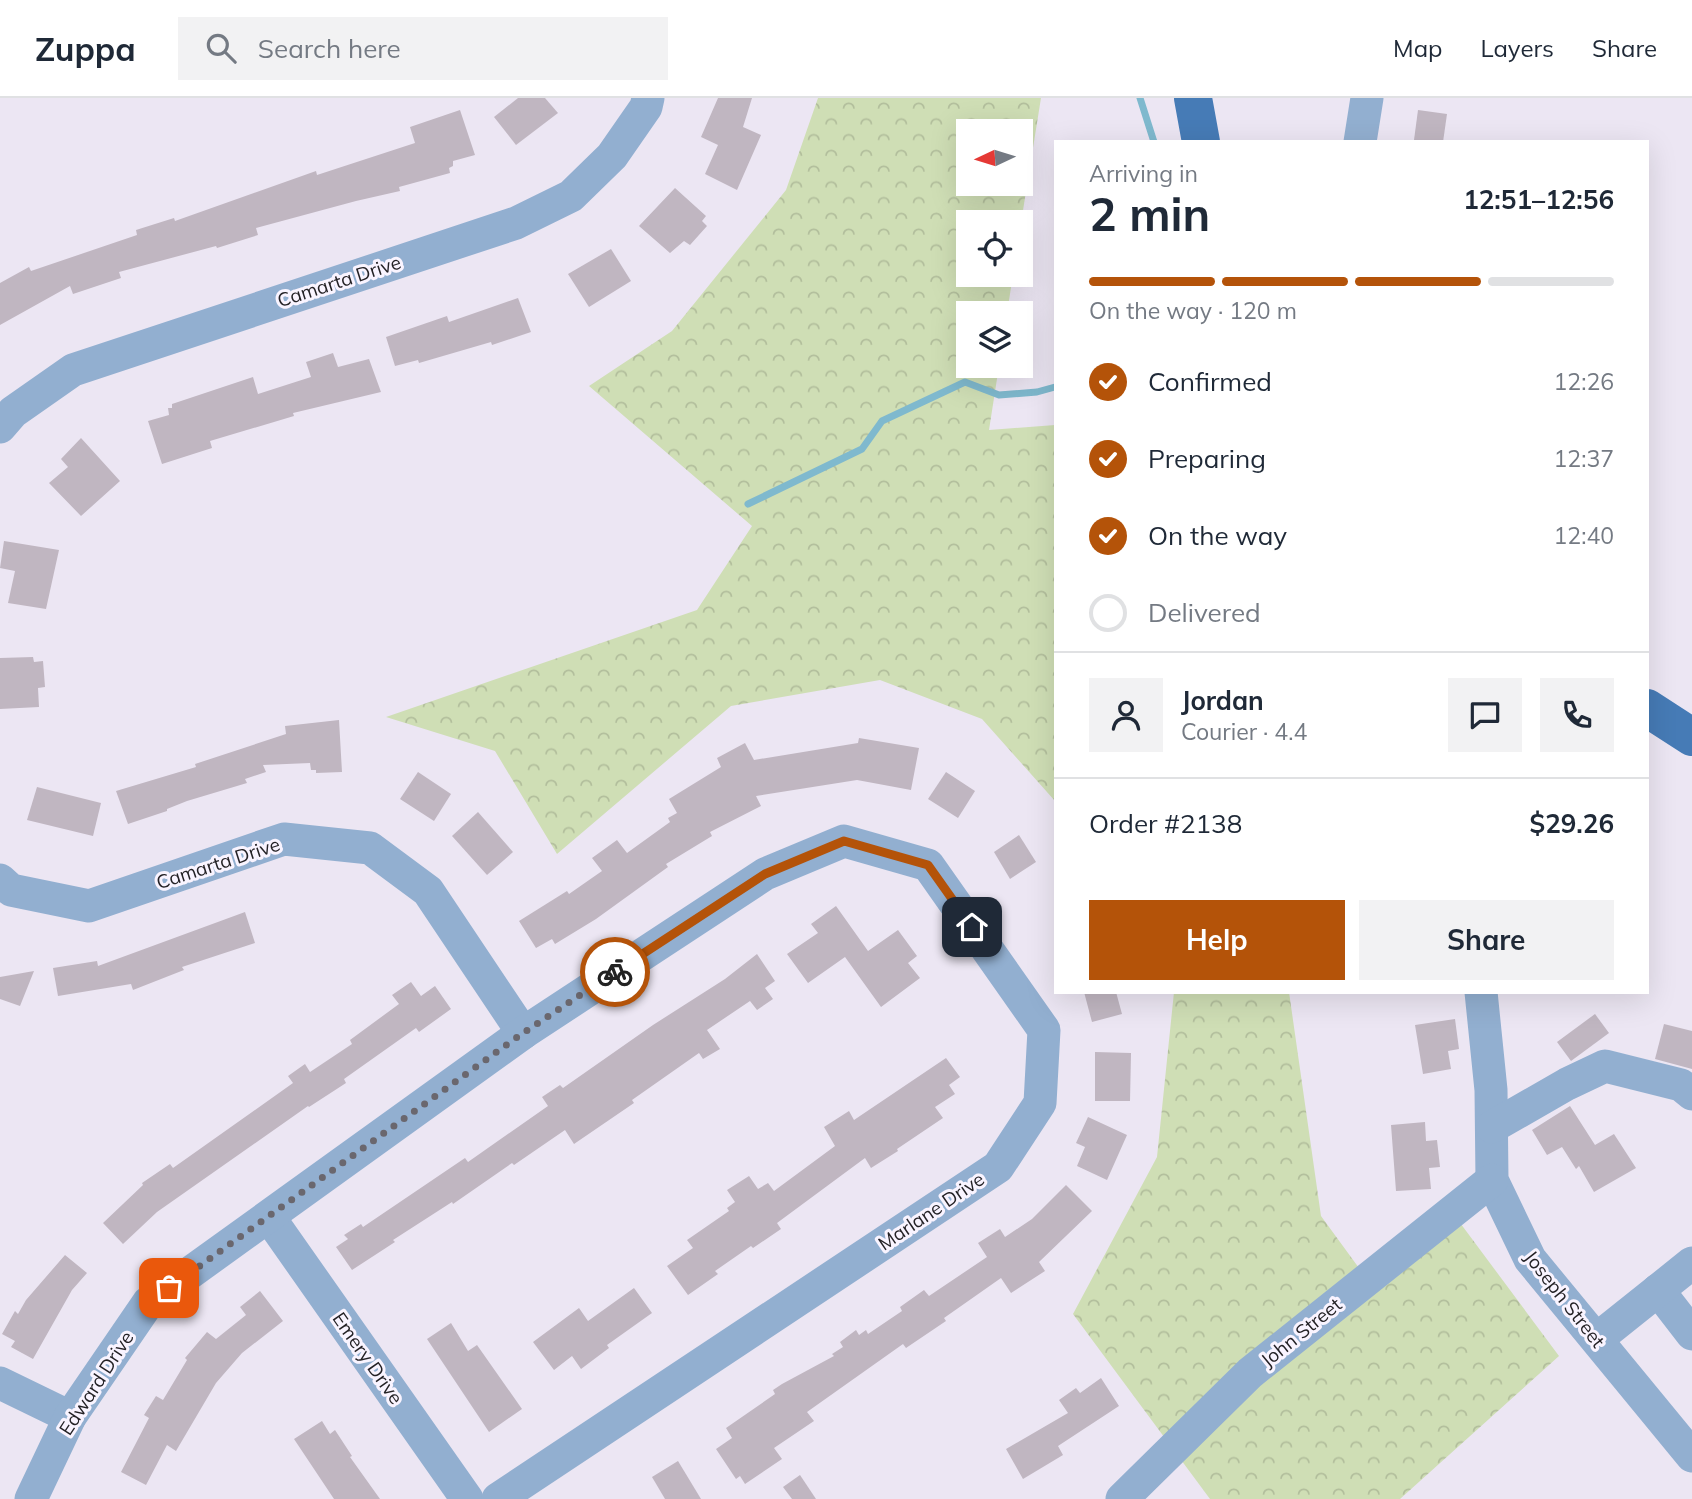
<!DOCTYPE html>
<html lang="en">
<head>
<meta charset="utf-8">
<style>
  body { margin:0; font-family:Mulish,sans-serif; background:#f2f2f3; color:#1f2937; height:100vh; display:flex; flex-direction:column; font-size:26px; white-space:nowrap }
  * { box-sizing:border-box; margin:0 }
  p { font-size:23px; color:#747a83 }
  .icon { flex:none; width:38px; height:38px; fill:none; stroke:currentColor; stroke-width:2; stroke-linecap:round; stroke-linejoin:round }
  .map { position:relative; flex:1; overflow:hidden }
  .details { position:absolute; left:1054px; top:42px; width:595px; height:854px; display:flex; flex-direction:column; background:#fff; border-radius:0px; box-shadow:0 7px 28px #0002 }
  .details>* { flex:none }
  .needle { width:46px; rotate:266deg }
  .buttons { position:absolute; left:956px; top:21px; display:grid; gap:14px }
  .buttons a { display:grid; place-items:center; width:77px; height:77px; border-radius:0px; background:#fff; box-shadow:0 7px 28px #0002; font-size:35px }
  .pin { position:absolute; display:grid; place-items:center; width:60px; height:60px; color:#fff; margin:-30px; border-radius:14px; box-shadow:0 4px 10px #0006 }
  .courier { position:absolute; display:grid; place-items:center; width:70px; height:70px; margin:-35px; border:5px solid #b45309; border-radius:50%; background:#fff; color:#222; box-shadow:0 2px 9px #0007 }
  .head em { font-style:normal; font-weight:700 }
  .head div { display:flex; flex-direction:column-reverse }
  .head { display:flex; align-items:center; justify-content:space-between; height:119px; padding:0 35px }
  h1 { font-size:46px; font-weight:700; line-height:52px }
  .bar { display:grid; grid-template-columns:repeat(4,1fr); gap:10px 7px; align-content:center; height:84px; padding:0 35px }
  .bar i { height:9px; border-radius:5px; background:#e0e1e3 }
  .bar .current { background:#b45309 }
  .bar p { grid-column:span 4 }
  .line { display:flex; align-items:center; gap:18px; padding:0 35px; border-top:2px solid #e0e1e3 }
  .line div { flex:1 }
  .round { display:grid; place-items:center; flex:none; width:74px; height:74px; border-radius:0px; background:#f2f2f3 }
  ol { padding:0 35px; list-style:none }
  li { display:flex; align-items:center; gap:21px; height:77px }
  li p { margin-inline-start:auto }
  li .icon { padding:7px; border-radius:50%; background:#b45309; color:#fff; stroke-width:4 }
  li:last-child { color:#747a83 }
  li i { width:38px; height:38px; border:4px solid #e0e1e3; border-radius:50% }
  .primary-button { display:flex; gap:14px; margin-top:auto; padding:14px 35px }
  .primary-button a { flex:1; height:80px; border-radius:0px; background:#b45309; color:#fff; font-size:28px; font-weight:700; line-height:80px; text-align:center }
  .primary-button a+a { background:#f2f2f3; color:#1f2937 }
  header { display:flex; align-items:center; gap:42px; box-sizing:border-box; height:98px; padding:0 35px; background:#fff; border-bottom:2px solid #e0e1e3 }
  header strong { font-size:33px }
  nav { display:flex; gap:38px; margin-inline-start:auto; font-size:24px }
  .search { width:490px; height:63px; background:#f2f2f3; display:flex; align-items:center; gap:18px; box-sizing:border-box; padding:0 24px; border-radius:0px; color:#747a83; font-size:26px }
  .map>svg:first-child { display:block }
</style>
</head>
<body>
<header>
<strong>Zuppa</strong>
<div class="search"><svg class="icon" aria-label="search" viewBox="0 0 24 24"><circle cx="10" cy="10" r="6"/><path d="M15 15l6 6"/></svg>Search here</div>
<nav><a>Map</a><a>Layers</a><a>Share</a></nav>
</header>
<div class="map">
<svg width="1692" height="1401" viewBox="0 0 1692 1401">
  <defs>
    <pattern id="forest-crowns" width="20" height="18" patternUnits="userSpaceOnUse" patternTransform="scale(1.75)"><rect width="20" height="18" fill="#cfdeb5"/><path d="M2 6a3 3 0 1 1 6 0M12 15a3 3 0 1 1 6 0" fill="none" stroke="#b2be9c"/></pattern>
  </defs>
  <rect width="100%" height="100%" fill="#ece6f3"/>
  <g fill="url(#forest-crowns)" fill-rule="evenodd">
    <path d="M818 0H1041L1020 131V124H968V177H1013L1007 215H968V268H999L989 332 1055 327V703L982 621 880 582 731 608 557 756 495 653 386 619 697 512 752 428 589 288 672 233 786 92ZM968 33H1020V86H968Z"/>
    <path d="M1174 894H1289L1321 1118 1367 1181 1452 1114 1559 1258 1400 1401H1210L1073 1216 1157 1059Z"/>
  </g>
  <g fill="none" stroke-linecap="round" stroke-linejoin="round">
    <g stroke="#7fb9ce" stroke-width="7">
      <path d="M1140 0 1154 44"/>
      <path d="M748 406 862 351 882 323 965 284 999 297 1037 294 1055 289"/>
    </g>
  </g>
  <g fill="#c0b6c1">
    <path d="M518 0H545L558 15 516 47 494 19Z"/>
    <path d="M718 0H752L743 29 761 37 737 92 705 76 718 47 701 39Z"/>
    <path d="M460 12 475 57 453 63V68L449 70 450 75 399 89 400 93 356 103 256 130 258 137 217 150 216 148 119 174 121 180 73 196 70 188 0 227V185L29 169 31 173 137 137 136 132 174 120 175 123 316 73 317 77 415 45 410 29Z"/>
    <path d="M1418 12 1447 16 1443 44 1414 42Z"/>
    <path d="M675 90 706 118 702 123 707 128 690 147 684 143 670 155 639 128Z"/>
    <path d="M611 151 631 183 589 209 568 176Z"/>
    <path d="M518 200 531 234 492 247 491 244 419 265 418 262 395 268 386 239 447 218 449 224Z"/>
    <path d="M333 255 338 269 369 261 381 294 293 315 294 318 210 343 212 350 162 366 148 323 169 317 168 310H172V306L253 279 258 296 311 279 306 264Z"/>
    <path d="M81 340 120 383 81 418 49 385 68 369 61 361Z"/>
    <path d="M4 443 59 452 46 511 8 505 15 473 0 470Z"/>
    <path d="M33 559 34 564 43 563 45 589 38 590 39 609 0 611V560Z"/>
    <path d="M339 622 342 674 316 675V672H311L310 665 263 667 266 674 245 681 247 685 187 703 167 711V713L128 726 116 693 196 669 195 666 286 636 285 628Z"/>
    <path d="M859 640 919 650 911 692 857 682 756 698 761 708 710 734 712 738 666 766 668 769 596 821 555 846 552 841 536 850 519 823 567 793 569 796 602 773 592 760 617 742 627 755 670 724 668 720 677 715 669 701 721 669 717 660 745 645 754 662 858 645Z"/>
    <path d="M418 674 451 696 434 723 400 701Z"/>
    <path d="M946 674 975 693 958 720 928 701Z"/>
    <path d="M37 689 101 705 93 738 27 722Z"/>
    <path d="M478 714 513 754 487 777 452 738Z"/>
    <path d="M1019 737 1036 764 1010 781 994 754Z"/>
    <path d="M836 808 868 853 898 832 917 858 908 865 920 880 881 909 845 859 808 885 787 856 818 835 811 826Z"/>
    <path d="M245 814 255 845 182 869 184 872 133 892 131 886 58 898 53 870 97 863 98 868Z"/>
    <path d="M757 856 775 883 765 890 773 901 757 912 750 903 707 932 720 951 703 961 699 955 632 1002 634 1005 574 1046 565 1032 514 1067 512 1065 453 1106 452 1104 393 1142 395 1144 352 1172 336 1149 348 1141 344 1137 361 1126 363 1129 465 1060 468 1064 548 1008 542 999 560 987 563 990 653 927 725 881Z"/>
    <path d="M34 873 20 908 0 901V879Z"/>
    <path d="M411 884 421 898 435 888 451 911 419 934 416 930 344 981 346 985 309 1009 308 1008 157 1114 123 1146 103 1125 143 1087 142 1085 170 1066 173 1070 293 985 288 978 305 966 310 974 352 946 350 942 399 906 392 897Z"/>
    <path d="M1084 894H1116L1122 916 1092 924Z"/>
    <path d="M1595 916 1609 935 1571 963 1557 944Z"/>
    <path d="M1455 921 1459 951 1448 953 1451 971 1423 976 1415 927Z"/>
    <path d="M1664 926 1692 933V971L1655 961Z"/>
    <path d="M1095 954 1131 955 1130 1003H1095Z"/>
    <path d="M946 960 960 979 949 987 955 996 935 1009 943 1020 897 1051 898 1053 871 1070 865 1060 777 1125 781 1131 753 1150 751 1148 715 1173 718 1176 688 1197 667 1168 693 1150 687 1142 729 1113 727 1110 735 1104 727 1092 749 1078 758 1091 768 1085 774 1093 835 1048 824 1029 849 1013 854 1022Z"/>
    <path d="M1570 1008 1595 1047 1614 1036 1636 1070 1594 1094 1579 1068 1576 1071 1562 1049 1547 1057 1532 1032Z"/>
    <path d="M1088 1019 1127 1037 1107 1082 1077 1068 1085 1049 1076 1045Z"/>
    <path d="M1425 1024 1426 1043 1437 1042 1440 1069 1429 1070 1431 1091 1396 1093 1391 1027Z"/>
    <path d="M1066 1087 1092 1113 1039 1164 1045 1173 1011 1195 1001 1180 944 1220 946 1223 906 1250 903 1246 807 1314 814 1323 774 1350 782 1361 745 1386 740 1378 736 1381 716 1351 732 1340 726 1330 775 1296 773 1292 782 1286 834 1258 832 1256 843 1249 840 1244 856 1232 859 1237 866 1232 868 1236 902 1213 900 1209 924 1192 929 1198 987 1159 978 1145 1000 1131 1005 1139 1032 1121Z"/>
    <path d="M65 1157 87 1175 72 1192 33 1261 11 1249 15 1243 2 1236 15 1213 18 1216 26 1202Z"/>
    <path d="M634 1190 652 1215 607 1247 609 1250 581 1271 572 1258 554 1272 533 1244 579 1210 588 1223Z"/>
    <path d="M260 1193 283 1223 242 1255 216 1285 176 1353 167 1347 146 1387 121 1374 149 1320 144 1317 156 1298 163 1302 187 1262 185 1260 207 1234 216 1241 246 1217 240 1209Z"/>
    <path d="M451 1225 468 1253 477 1247 522 1311 489 1334 427 1241Z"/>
    <path d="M1101 1280 1119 1308 1058 1348 1063 1357 1023 1381 1006 1351 1068 1315 1059 1302 1076 1290 1080 1295Z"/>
    <path d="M322 1323 330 1336 335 1332 352 1358 350 1359 380 1401H334L294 1341Z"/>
    <path d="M678 1363 701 1401H665L652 1379Z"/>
    <path d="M800 1377 816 1401H792L783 1389Z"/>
  </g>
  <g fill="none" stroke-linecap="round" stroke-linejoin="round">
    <g stroke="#92afd0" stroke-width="33">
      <path d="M1360 44 1367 0"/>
      <path d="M0 329 13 314 73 272 516 125 571 98 612 58 646 9 648 0"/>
      <path d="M0 782 11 792 89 808 284 741 370 750 428 793 523 935"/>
      <path d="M1481 894 1491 992 1492 1082 1530 1161 1692 1358"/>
      <path d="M1492 1029 1567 986 1605 968 1681 987 1692 996"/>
      <path d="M269 1119 467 1401"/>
      <path d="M1658 1192 1692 1236"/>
      <path d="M1597 1241 1692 1165"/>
      <path d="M0 1285 70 1319"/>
      <path d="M31 1401 70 1319 148 1205 523 935 765 776 844 743 928 767 1044 932 1040 1005 998 1069 498 1401"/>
      <path d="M1122 1401 1250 1275 1492 1082"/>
    </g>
    <g stroke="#467bb6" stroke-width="38">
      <path d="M1193 0 1201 44"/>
      <path d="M1647 610 1692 639"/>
    </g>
  </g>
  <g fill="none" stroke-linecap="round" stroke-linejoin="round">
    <path stroke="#6a676e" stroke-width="7" stroke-dasharray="0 12.6" d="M169 1190 523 935 615 874"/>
    <path stroke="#b45309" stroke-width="9" d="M615 874 765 776 844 743 928 767 972 829"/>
  </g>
  <g text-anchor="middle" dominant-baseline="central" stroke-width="6" stroke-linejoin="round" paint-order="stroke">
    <g font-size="19" fill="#242226" stroke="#f9f4ff">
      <text transform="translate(339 183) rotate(-18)">Camarta Drive</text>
      <text transform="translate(218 765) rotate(-18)">Camarta Drive</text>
      <text transform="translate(931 1113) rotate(-34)">Marlane Drive</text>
      <text transform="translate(1565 1201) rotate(52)">Joseph Street</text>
      <text transform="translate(1301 1234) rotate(-39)">John Street</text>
      <text transform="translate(368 1260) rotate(55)">Emery Drive</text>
      <text transform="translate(96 1285) rotate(-57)">Edward Drive</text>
    </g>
  </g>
</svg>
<div class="buttons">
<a><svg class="needle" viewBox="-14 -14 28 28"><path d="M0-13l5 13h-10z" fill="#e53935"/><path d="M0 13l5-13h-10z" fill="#747a83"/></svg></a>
<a><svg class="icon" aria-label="locate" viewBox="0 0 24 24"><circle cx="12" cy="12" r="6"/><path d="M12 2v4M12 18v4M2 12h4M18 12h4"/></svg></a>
<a><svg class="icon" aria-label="layers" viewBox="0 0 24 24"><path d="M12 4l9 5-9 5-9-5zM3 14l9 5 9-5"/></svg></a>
</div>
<div class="pin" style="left:169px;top:1190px;background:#ea580c"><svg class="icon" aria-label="bag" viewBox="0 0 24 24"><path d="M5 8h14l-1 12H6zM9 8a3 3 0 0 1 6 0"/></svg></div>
<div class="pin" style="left:972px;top:829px;background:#1f2937"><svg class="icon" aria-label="home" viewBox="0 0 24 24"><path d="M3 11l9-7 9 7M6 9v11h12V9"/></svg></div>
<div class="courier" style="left:615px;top:874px"><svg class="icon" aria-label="bike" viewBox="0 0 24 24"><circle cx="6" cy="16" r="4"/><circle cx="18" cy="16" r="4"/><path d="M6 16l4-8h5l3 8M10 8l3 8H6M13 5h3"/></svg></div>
<section class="details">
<div class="head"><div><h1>2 min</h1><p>Arriving in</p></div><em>12:51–12:56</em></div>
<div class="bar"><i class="current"></i><i class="current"></i><i class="current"></i><i></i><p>On the way · 120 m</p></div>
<ol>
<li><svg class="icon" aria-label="check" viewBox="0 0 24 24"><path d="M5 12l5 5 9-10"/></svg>Confirmed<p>12:26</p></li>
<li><svg class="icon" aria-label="check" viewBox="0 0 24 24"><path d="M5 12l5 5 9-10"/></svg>Preparing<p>12:37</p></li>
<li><svg class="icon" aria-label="check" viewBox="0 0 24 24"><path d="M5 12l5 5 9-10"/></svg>On the way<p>12:40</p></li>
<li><i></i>Delivered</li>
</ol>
<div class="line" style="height:126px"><a class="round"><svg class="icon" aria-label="person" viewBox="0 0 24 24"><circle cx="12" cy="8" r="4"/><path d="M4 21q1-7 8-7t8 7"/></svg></a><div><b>Jordan</b><p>Courier · 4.4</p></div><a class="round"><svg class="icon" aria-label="chat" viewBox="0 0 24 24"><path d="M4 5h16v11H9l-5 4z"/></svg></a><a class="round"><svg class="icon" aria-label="phone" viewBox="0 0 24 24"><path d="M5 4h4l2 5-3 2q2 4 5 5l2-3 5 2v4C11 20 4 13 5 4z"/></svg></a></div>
<div class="line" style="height:91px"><div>Order #2138</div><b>$29.26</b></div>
<div class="primary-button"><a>Help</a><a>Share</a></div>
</section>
</div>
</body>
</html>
